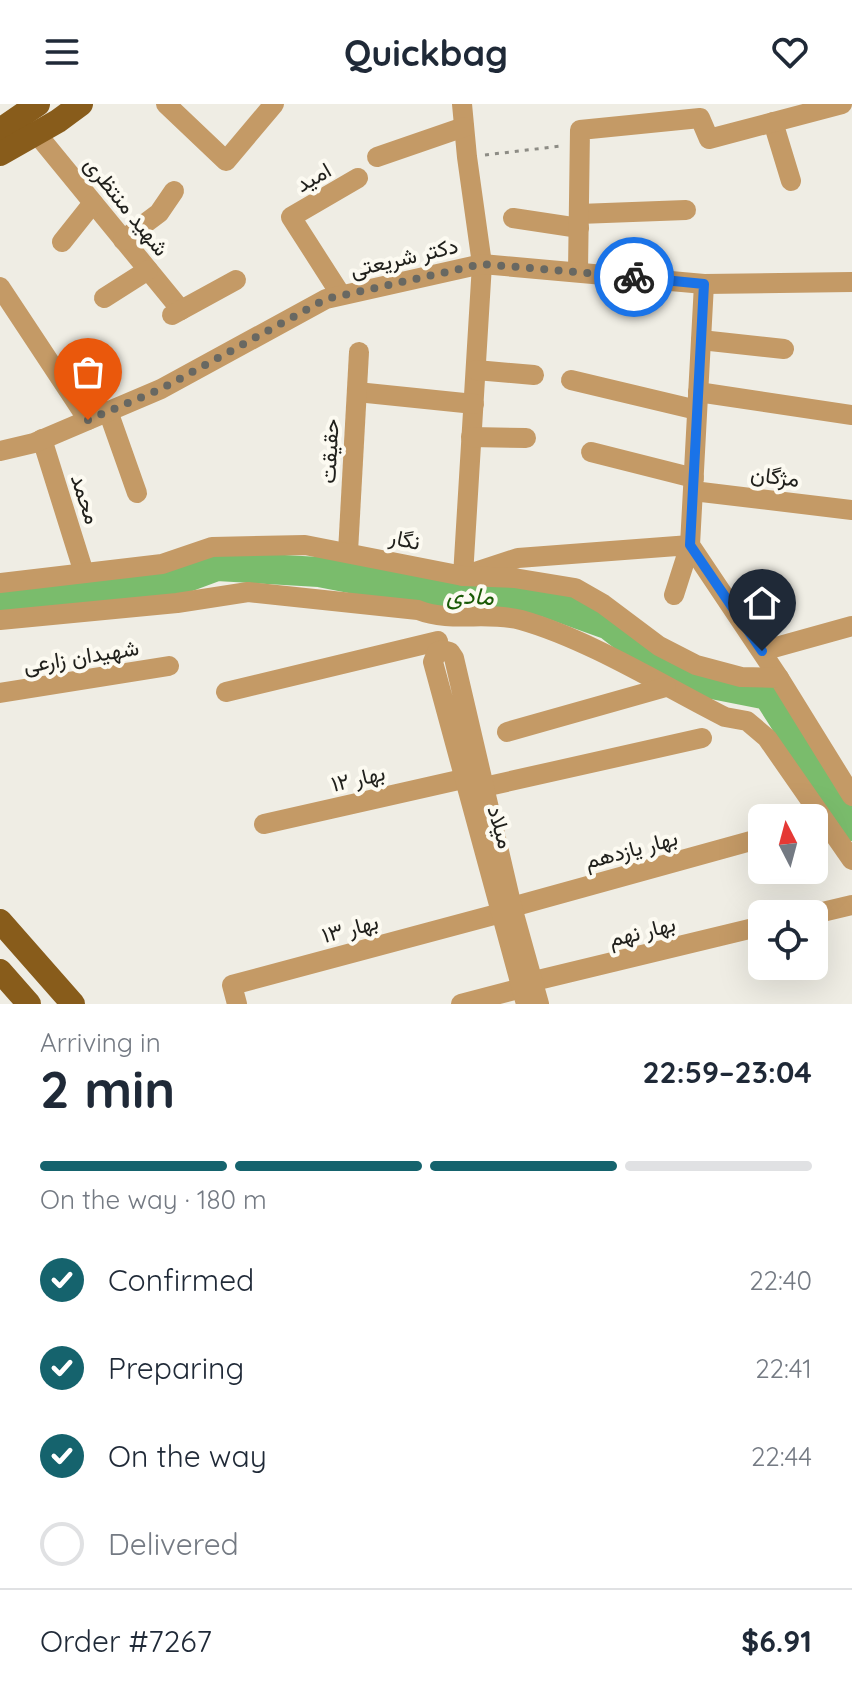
<!DOCTYPE html>
<html lang="en">
<head>
<meta charset="utf-8">
<style>
  body { margin:0; font-family:Quicksand,Vazirmatn,sans-serif; background:#f2f2f3; color:#1f2937; height:100vh; display:flex; flex-direction:column; font-size:30px; white-space:nowrap }
  * { box-sizing:border-box; margin:0 }
  p { font-size:26px; color:#747a83 }
  .icon { flex:none; width:44px; height:44px; fill:none; stroke:currentColor; stroke-width:2; stroke-linecap:round; stroke-linejoin:round }
  .map { position:relative; height:900px; overflow:hidden }
  .panel { display:flex; flex-direction:column; background:#fff; flex:1 }
  .panel>* { flex:none }
  .needle { width:52px; rotate:354deg }
  .tools { position:absolute; left:748px; top:700px; display:grid; gap:16px }
  .tools a { display:grid; place-items:center; width:80px; height:80px; border-radius:12px; background:#fff; box-shadow:0 8px 32px #0002; font-size:40px }
  .pin { position:absolute; display:grid; place-items:center; width:68px; height:68px; color:#fff; margin:-82px -34px; border-radius:50% 50% 50% 0; rotate:-45deg; box-shadow:0 0 8px #0007 }
  .pin .icon { rotate:45deg }
  .courier { position:absolute; display:grid; place-items:center; width:80px; height:80px; margin:-40px; border:6px solid #1a73e8; border-radius:50%; background:#fff; color:#222; box-shadow:0 2px 10px #0007 }
  .overview em { font-style:normal; font-weight:800 }
  .overview div { display:flex; flex-direction:column-reverse }
  .overview { display:flex; align-items:center; justify-content:space-between; height:136px; padding:0 40px }
  h1 { font-size:52px; font-weight:800; line-height:60px }
  .bar { display:grid; grid-template-columns:repeat(4,1fr); gap:12px 8px; align-content:center; height:96px; padding:0 40px }
  .bar i { height:10px; border-radius:6px; background:#e0e1e3 }
  .bar .selected { background:#15636d }
  .bar p { grid-column:span 4 }
  .line { display:flex; align-items:center; gap:20px; padding:0 40px; border-top:2px solid #e0e1e3 }
  .line div { flex:1 }
  ol { padding:0 40px; list-style:none }
  li { display:flex; align-items:center; gap:24px; height:88px }
  li p { margin-inline-start:auto }
  li .icon { padding:8px; border-radius:50%; background:#15636d; color:#fff; stroke-width:4 }
  li:last-child { color:#747a83 }
  li i { width:44px; height:44px; border:4px solid #e0e1e3; border-radius:50% }
  header { display:flex; justify-content:space-between; align-items:center; height:104px; padding:0 40px; background:#fff; font-size:36px; font-weight:800 }
  .map>svg:first-child { display:block }
</style>
</head>
<body>
<header><svg class="icon" aria-label="menu" viewBox="0 0 24 24"><path d="M4 6h16M4 12h16M4 18h16"/></svg>Quickbag<svg class="icon" aria-label="heart" viewBox="0 0 24 24"><path d="M12 20l-8-8c-3-5 5-10 8-4 3-6 11-1 8 4z"/></svg></header>
<div class="map">
<svg width="852" height="900" viewBox="0 0 852 900">
  <rect width="100%" height="100%" fill="#efede4"/>
  <g fill="none" stroke-linecap="round" stroke-linejoin="round">
    <path stroke="#7abc6c" stroke-width="30" d="M0 493 104 491 163 482 217 462 319 468 433 490 478 488 545 498 609 521 661 561 692 576 768 591 852 722"/>
    <path stroke="#8d8c85" stroke-width="3" stroke-dasharray="4 6" stroke-linecap="butt" d="M485 51 561 42"/>
    <g stroke="#c49a66" stroke-width="20">
      <path d="M166 0 226 57 274 0"/>
      <path d="M462 0 467 53 482 160 463 472 518 454 690 441 674 491"/>
      <path d="M773 18 791 77"/>
      <path d="M36 29 181 206"/>
      <path d="M377 53 464 23"/>
      <path d="M579 110 686 106"/>
      <path d="M513 114 579 124"/>
      <path d="M123 136 159 109 174 87"/>
      <path d="M62 138 93 99"/>
      <path d="M578 167 580 26 700 14 709 35 842 0"/>
      <path d="M704 180 690 441 779 574"/>
      <path d="M0 183 88 316"/>
      <path d="M341 191 291 113 358 74"/>
      <path d="M104 194 148 166"/>
      <path d="M172 211 236 176"/>
      <path d="M701 236 784 245"/>
      <path d="M476 266 534 271"/>
      <path d="M571 276 697 306"/>
      <path d="M357 288 474 300"/>
      <path d="M698 288 852 311"/>
      <path d="M108 307 137 389"/>
      <path d="M471 333 526 334"/>
      <path d="M42 335 84 469"/>
      <path d="M0 347 34 339 161 285 326 195 482 160 704 180 852 178"/>
      <path d="M591 348 694 374"/>
      <path d="M693 387 852 406"/>
      <path d="M348 448 359 248"/>
      <path d="M0 479 162 460 212 443 305 441 463 472 514 474 575 484 603 500 659 542 696 561 741 573 779 574 852 692"/>
      <path d="M0 516 177 499 248 488 418 506C451 519 487 507 521 516 588 535 662 581 725 613L747 617 767 634 852 756"/>
      <path d="M762 547 852 522"/>
      <path d="M226 588 438 537"/>
      <path d="M0 589 169 562"/>
      <path d="M507 628 666 583"/>
      <path d="M484 683 702 634"/>
      <path d="M264 720 463 675"/>
      <path d="M512 803 762 734"/>
      <path d="M814 810 852 801"/>
      <path d="M534 877 762 822"/>
      <path d="M237 900 232 881 501 809"/>
      <path d="M461 900 522 884"/>
      <path d="M526 900 433 558 437 548 443 546 450 548 454 554 512 803 539 900"/>
    </g>
    <g stroke="#885c1b" stroke-width="24">
      <path d="M0 26 38 0"/>
      <path d="M0 50 58 17 81 0"/>
      <path d="M0 817 73 900"/>
      <path d="M0 867 29 900"/>
    </g>
  </g>
  <g fill="none" stroke-linecap="round" stroke-linejoin="round">
    <path stroke="#686862" stroke-width="8" stroke-dasharray="0 14.4" d="M88 316 161 285 326 195 482 160 634 173"/>
    <path stroke="#1a73e8" stroke-width="10" d="M634 173 704 180 690 441 762 547"/>
  </g>
  <g text-anchor="middle" dominant-baseline="central" stroke-width="8" stroke-linejoin="round" paint-order="stroke">
    <g font-size="22" fill="#20201c" stroke="#fcfaf1">
      <text transform="translate(313 73) rotate(-30)">امید</text>
      <text transform="translate(127 102) rotate(51)">شهید منتظری</text>
      <text transform="translate(404 153) rotate(-13)">دکتر شریعتی</text>
      <text transform="translate(329 347) rotate(-87)">حقیقت</text>
      <text transform="translate(775 372) rotate(7)">مژگان</text>
      <text transform="translate(86 395) rotate(72)">محمد</text>
      <text transform="translate(405 435) rotate(12)">نگار</text>
      <text transform="translate(81 552) rotate(-9)">شهیدان زارعی</text>
      <text transform="translate(358 674) rotate(-13)">بهار ۱۲</text>
      <text transform="translate(501 723) rotate(74)">میلاد</text>
      <text transform="translate(631 745) rotate(-15)">بهار یازدهم</text>
      <text transform="translate(350 824) rotate(-15)">بهار ۱۳</text>
      <text transform="translate(642 827) rotate(-14)">بهار نهم</text>
    </g>
    <g font-size="24" font-style="italic" fill="#195905" stroke="#fcfaf1">
      <text transform="translate(470 491) rotate(2)">مادی</text>
    </g>
  </g>
</svg>
<div class="tools">
<a><svg class="needle" viewBox="-14 -14 28 28"><path d="M0-13l5 13h-10z" fill="#e53935"/><path d="M0 13l5-13h-10z" fill="#747a83"/></svg></a>
<a><svg class="icon" aria-label="locate" viewBox="0 0 24 24"><circle cx="12" cy="12" r="6"/><path d="M12 2v4M12 18v4M2 12h4M18 12h4"/></svg></a>
</div>
<div class="pin" style="left:88px;top:316px;background:#ea580c"><svg class="icon" aria-label="bag" viewBox="0 0 24 24"><path d="M5 8h14l-1 12H6zM9 8a3 3 0 0 1 6 0"/></svg></div>
<div class="pin" style="left:762px;top:547px;background:#1f2937"><svg class="icon" aria-label="home" viewBox="0 0 24 24"><path d="M3 11l9-7 9 7M6 9v11h12V9"/></svg></div>
<div class="courier" style="left:634px;top:173px"><svg class="icon" aria-label="bike" viewBox="0 0 24 24"><circle cx="6" cy="16" r="4"/><circle cx="18" cy="16" r="4"/><path d="M6 16l4-8h5l3 8M10 8l3 8H6M13 5h3"/></svg></div>
</div>
<section class="panel">
<div class="overview"><div><h1>2 min</h1><p>Arriving in</p></div><em>22:59–23:04</em></div>
<div class="bar"><i class="selected"></i><i class="selected"></i><i class="selected"></i><i></i><p>On the way · 180 m</p></div>
<ol>
<li><svg class="icon" aria-label="check" viewBox="0 0 24 24"><path d="M5 12l5 5 9-10"/></svg>Confirmed<p>22:40</p></li>
<li><svg class="icon" aria-label="check" viewBox="0 0 24 24"><path d="M5 12l5 5 9-10"/></svg>Preparing<p>22:41</p></li>
<li><svg class="icon" aria-label="check" viewBox="0 0 24 24"><path d="M5 12l5 5 9-10"/></svg>On the way<p>22:44</p></li>
<li><i></i>Delivered</li>
</ol>
<div class="line" style="height:104px"><div>Order #7267</div><b>$6.91</b></div>
</section>
</body>
</html>
